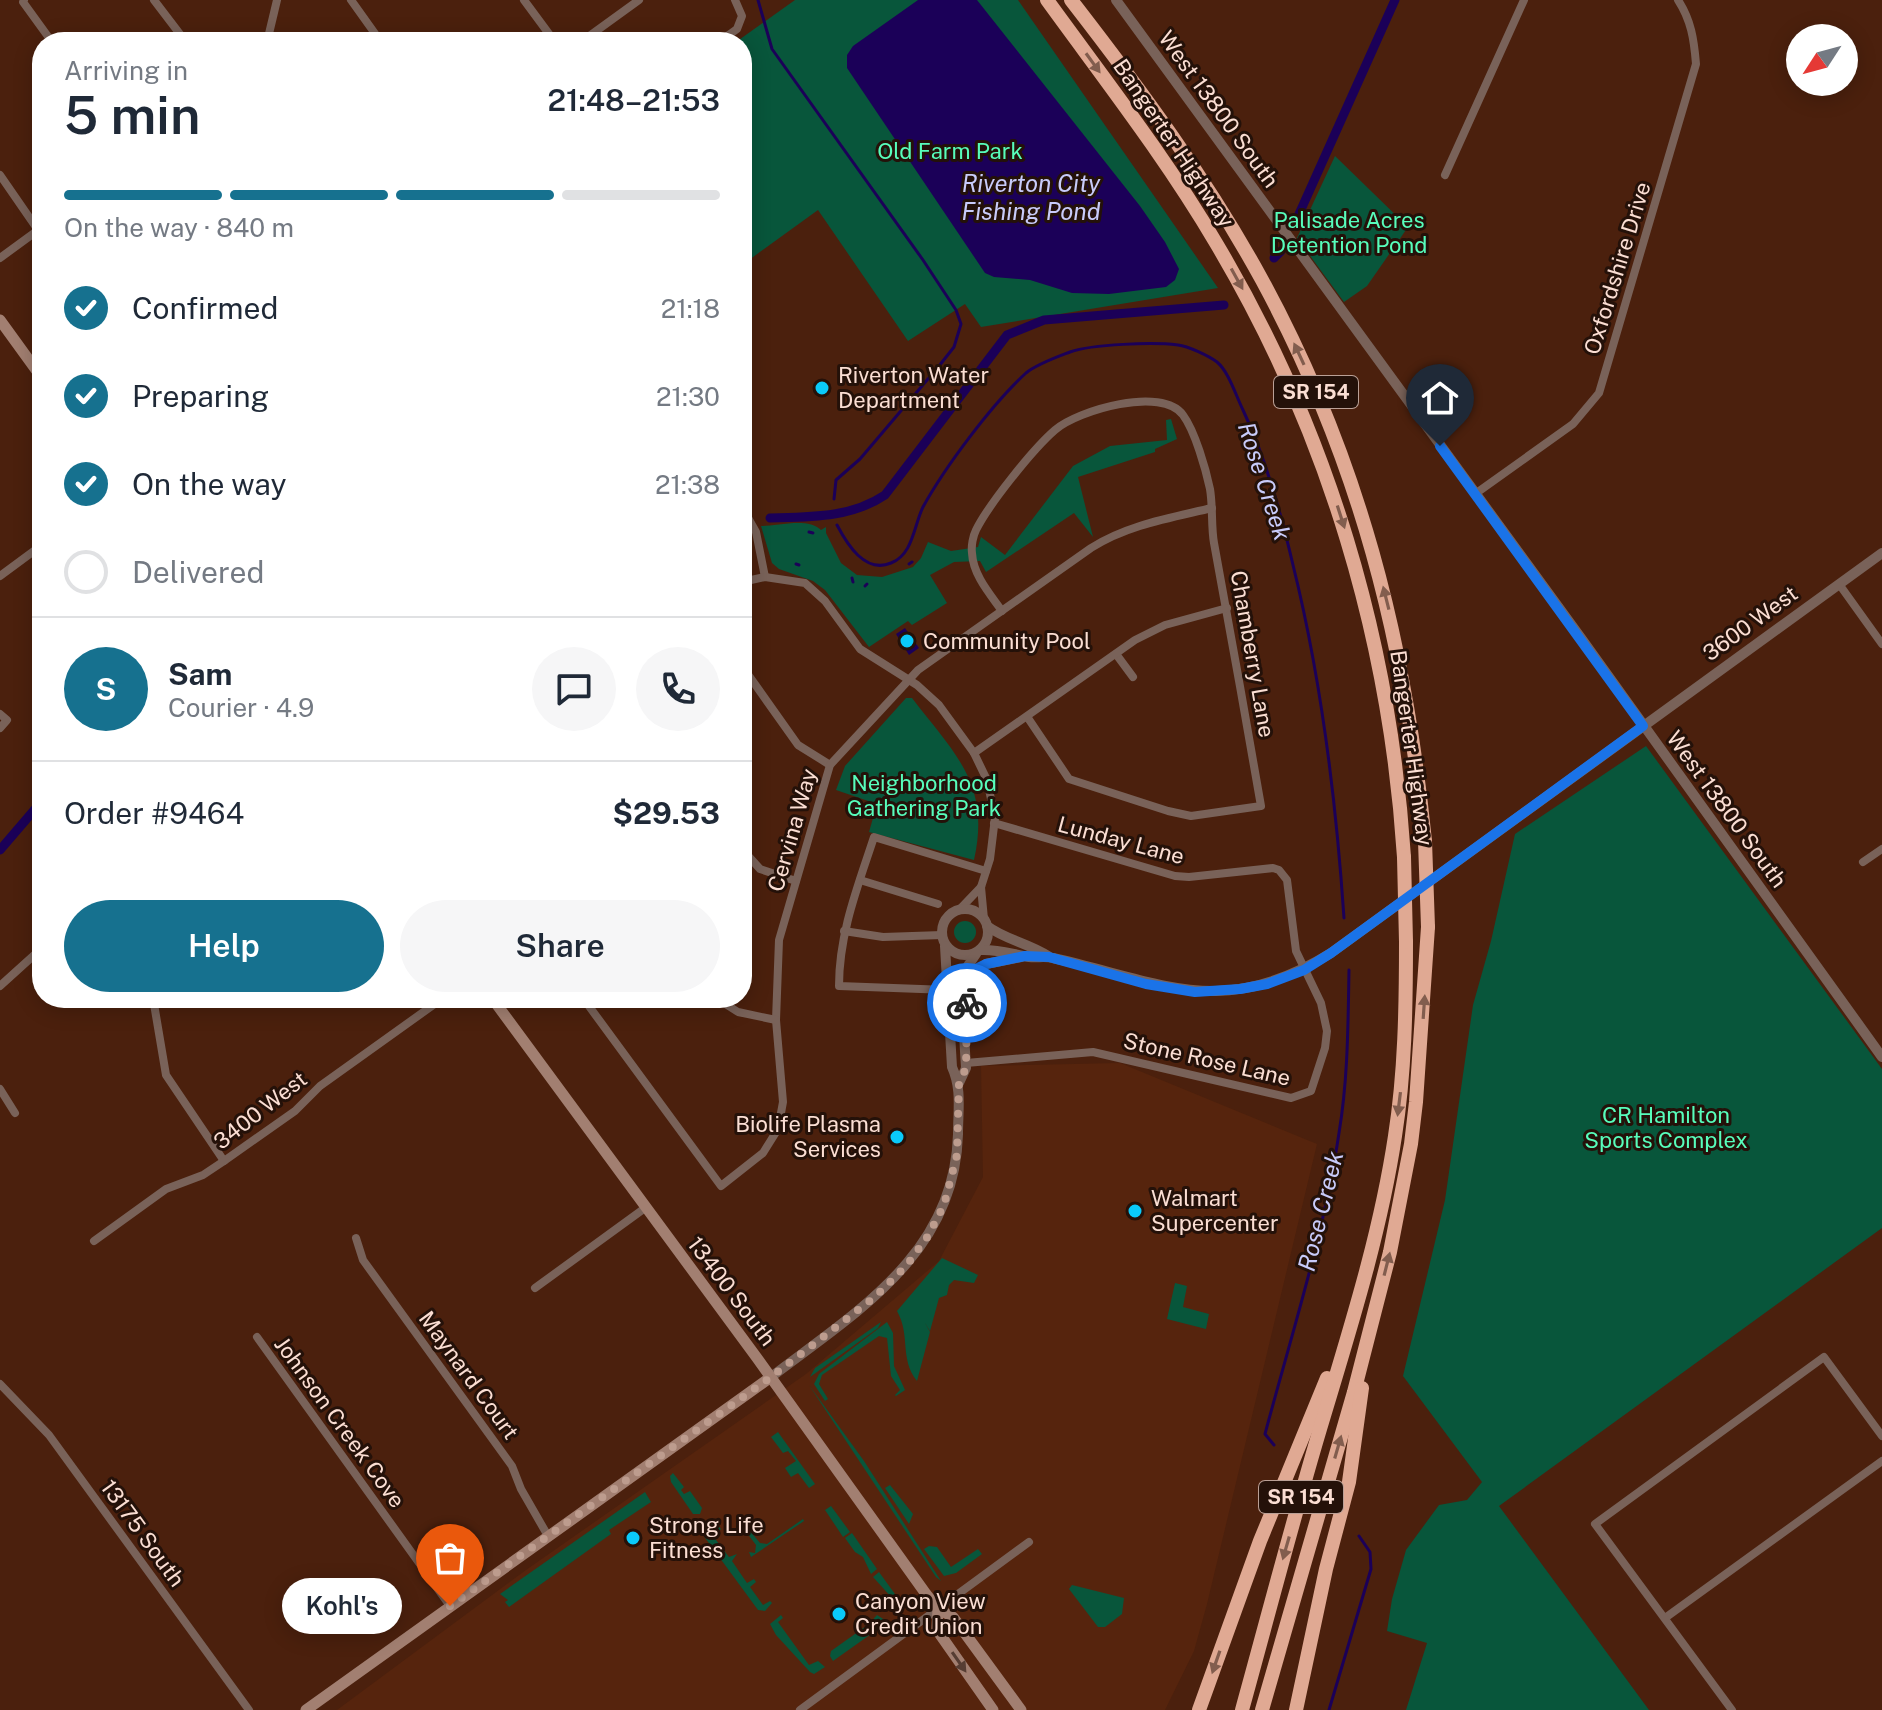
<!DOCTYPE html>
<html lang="en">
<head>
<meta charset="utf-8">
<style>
  body { margin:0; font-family:"Public Sans",sans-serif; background:#f6f6f7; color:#1f2937; height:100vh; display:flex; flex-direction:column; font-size:30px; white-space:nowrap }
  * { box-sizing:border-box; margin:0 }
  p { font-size:26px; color:#747a83 }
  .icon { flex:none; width:44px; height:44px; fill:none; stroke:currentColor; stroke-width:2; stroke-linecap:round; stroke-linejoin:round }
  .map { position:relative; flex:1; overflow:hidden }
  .drawer { position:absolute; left:32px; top:32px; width:720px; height:976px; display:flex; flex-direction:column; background:#fff; border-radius:32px; box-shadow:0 4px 20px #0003 }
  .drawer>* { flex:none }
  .needle { width:52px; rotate:234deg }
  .buttons { position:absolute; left:1786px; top:24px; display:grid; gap:16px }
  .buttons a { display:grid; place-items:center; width:72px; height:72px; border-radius:50%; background:#fff; box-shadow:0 4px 20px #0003; font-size:40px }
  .pin { position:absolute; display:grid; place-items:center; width:68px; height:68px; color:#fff; margin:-82px -34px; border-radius:50% 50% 50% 0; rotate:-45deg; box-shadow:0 0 8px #0007 }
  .pin .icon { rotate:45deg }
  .courier { position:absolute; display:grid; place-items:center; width:80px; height:80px; margin:-40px; border:6px solid #1a73e8; border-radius:50%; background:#fff; color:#222; box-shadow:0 2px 10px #0007 }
  .bubble { position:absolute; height:56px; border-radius:28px; background:#fff; box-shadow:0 4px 20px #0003; font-size:26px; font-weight:600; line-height:56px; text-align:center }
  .head em { font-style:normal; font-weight:600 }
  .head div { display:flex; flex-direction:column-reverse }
  .head { display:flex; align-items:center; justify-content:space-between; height:136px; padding:0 32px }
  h1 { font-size:52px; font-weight:600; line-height:60px }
  .bar { display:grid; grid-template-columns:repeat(4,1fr); gap:12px 8px; align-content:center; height:96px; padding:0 32px }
  .bar i { height:10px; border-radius:6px; background:#e0e1e3 }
  .bar .current { background:#16718f }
  .bar p { grid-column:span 4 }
  .line { display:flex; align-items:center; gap:20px; padding:0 32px; border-top:2px solid #e0e1e3 }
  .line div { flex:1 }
  .round { display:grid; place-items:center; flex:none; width:84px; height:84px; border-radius:42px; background:#f6f6f7 }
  ol { padding:0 32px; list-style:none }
  li { display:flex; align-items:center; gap:24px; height:88px }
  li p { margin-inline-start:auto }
  li .icon { padding:8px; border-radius:50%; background:#16718f; color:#fff; stroke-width:4 }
  li:last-child { color:#747a83 }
  li i { width:44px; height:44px; border:4px solid #e0e1e3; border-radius:50% }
  .action { display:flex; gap:16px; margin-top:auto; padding:16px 32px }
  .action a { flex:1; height:92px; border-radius:48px; background:#16718f; color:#fff; font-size:32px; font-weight:600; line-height:92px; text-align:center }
  .action a+a { background:#f6f6f7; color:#1f2937 }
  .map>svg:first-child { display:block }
</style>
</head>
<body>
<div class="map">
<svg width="1882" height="1710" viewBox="0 0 1882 1710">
  <rect width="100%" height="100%" fill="#4b200d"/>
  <path fill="#56240d" d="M1120 1063 1317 1144 1207 1604 1194 1651 1165 1710H337L526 1570 806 1374 939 1261 983 1177 981 1066Z"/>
  <g fill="#08563b">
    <path d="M795 0H1018L1218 288 981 327 965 304 908 341 818 210 742 265V42H736Z"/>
    <path d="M1335 156 1408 227 1367 286 1344 302 1297 238Z"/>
    <path d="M1171 419 1177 439 1155 449V452L1078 477 1093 537 1074 513 986 572 980 561 954 562 930 575 947 603 912 625 908 621 869 647 825 590 813 581 779 569 772 563 761 526C777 526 809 517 821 530L826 527V533L841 563 857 575 882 577 913 567 921 558 928 542 951 551 978 547 981 537 1005 555 1073 466 1110 446 1167 440 1166 420Z"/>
    <path d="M906 698H912C955 754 991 784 974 860L869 832 877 804 836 790 845 766Z"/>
    <path d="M1646 746 1882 1069V1228L1499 1506 1649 1710H1406L1427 1643 1387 1631 1392 1599 1406 1550 1439 1505 1467 1500 1482 1482 1403 1376 1445 1200 1473 1005 1491 941 1515 834Z"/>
    <circle cx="965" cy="932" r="11"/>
    <path d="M942 1258 978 1275 974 1283 954 1280 949 1285 947 1295 939 1298 930 1331 925 1323 930 1332 917 1381C899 1358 911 1336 897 1311Z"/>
    <path d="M1175 1283 1187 1286 1183 1307 1209 1314 1206 1329 1167 1319Z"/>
    <path d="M881 1322 878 1328 810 1377 815 1368Z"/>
    <path d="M887 1322 893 1333 894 1366 905 1390 896 1396 895 1395 900 1390 891 1376 887 1338 879 1336 822 1375 819 1384 828 1399 825 1401 814 1384 819 1374Z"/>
    <path d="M809 1385 864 1461 941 1581 936 1577Z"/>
    <path d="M778 1432 815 1484 809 1488 798 1473 791 1477 785 1468 796 1461 788 1451 783 1453 771 1437Z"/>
    <path d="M673 1473 684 1487 681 1490 684 1494 690 1491 702 1508 700 1514H693L671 1482 670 1476Z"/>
    <path d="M890 1485 913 1514 909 1524 885 1488Z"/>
    <path d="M645 1492 651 1502 609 1530 611 1534 509 1607 505 1602 508 1600 500 1594Z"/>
    <path d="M831 1506 850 1532 843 1537 825 1510Z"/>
    <path d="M803 1519 804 1521 751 1557 749 1552 755 1553 756 1545 747 1533 750 1531 760 1543 767 1544Z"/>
    <path d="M710 1522H715L721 1529 713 1536 729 1557 737 1554 732 1561 747 1583 754 1579 756 1582 750 1587 763 1605 770 1601 772 1603 765 1611 758 1610 703 1535V1527Z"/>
    <path d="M852 1533 877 1569 871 1574 863 1557 855 1552 845 1538Z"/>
    <path d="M929 1546 937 1547 951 1567 978 1549 982 1554 956 1573 944 1576 924 1549Z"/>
    <path d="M879 1572 900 1601 902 1609 873 1577Z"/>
    <path d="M1072 1585 1124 1598 1122 1614 1105 1627H1098L1069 1589Z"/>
    <path d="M781 1615 783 1618 778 1622 809 1665 818 1661 825 1667 814 1674 810 1672 776 1635 770 1624Z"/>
    <path d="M877 1615 888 1622 833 1661 830 1656 831 1651 869 1624Z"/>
  </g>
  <g fill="#1b0058">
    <path d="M918 0H977L1140 206 1165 242 1179 269 1175 280 1166 287 1109 294 1072 293 1030 280 994 277 985 273 847 68V55L853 46Z"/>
    <path d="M905 628 919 648 909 655 896 634Z"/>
  </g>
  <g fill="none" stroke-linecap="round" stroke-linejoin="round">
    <g stroke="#1b0058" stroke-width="3">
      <path d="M758 0 772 49 923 260 956 310 961 324 954 347 939 366 860 459 836 480 834 499"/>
      <path d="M837 525C847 544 865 574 891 563 913 555 914 525 923 507 945 467 992 404 1026 373 1037 364 1057 357 1070 352 1093 344 1153 342 1178 345 1188 346 1209 356 1217 362 1229 372 1236 396 1243 410 1266 459 1281 513 1293 565 1322 682 1336 799 1344 918"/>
      <path d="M809 532 813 533"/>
      <path d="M796 564 799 565"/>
      <path d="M909 564 912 562"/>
      <path d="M852 578 853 582"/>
      <path d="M865 586 867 584"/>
      <path d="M1274 1445 1265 1434C1291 1336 1324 1234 1339 1133 1348 1079 1348 1025 1349 970"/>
      <path d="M1329 1710 1371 1569 1370 1552 1359 1536"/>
    </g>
    <g stroke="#1b0058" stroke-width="9">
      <path d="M1295 223 1395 0"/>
      <path d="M1274 258 1281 251"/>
      <path d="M770 518C810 517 851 518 885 495L1007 335 1044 320 1224 305"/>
      <path d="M0 850 42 801"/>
    </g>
    <g stroke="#796259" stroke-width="8">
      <path d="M24 0 23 2 52 42"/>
      <path d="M154 0 186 42"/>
      <path d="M351 0 381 42"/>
      <path d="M524 0 555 42"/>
      <path d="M267 42 277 0"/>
      <path d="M581 42 639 0"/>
      <path d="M719 42 737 29 742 16 735 0"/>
      <path d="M0 175 38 230"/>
      <path d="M1445 175 1524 0"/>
      <path d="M0 258 41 228"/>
      <path d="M1475 494 1573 424 1599 393 1696 64C1694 39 1691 20 1678 0"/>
      <path d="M742 507 756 532 765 577"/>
      <path d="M0 576 42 545"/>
      <path d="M742 582 765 577 805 583 825 601 860 649 917 685 939 705 974 753 987 780 995 818 990 859 981 887 984 919"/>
      <path d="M1839 584 1882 644"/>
      <path d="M1002 611C990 594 973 575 972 553 971 546 973 536 976 530 989 504 1033 449 1055 430 1078 410 1162 386 1183 415 1195 431 1206 470 1210 489 1213 507 1211 526 1214 543 1230 631 1246 718 1261 806L1191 816 1168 811 1069 779 1028 718"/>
      <path d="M1116 654 1133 677"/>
      <path d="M742 666 798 745 830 765"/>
      <path d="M0 714 7 720 0 728"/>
      <path d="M974 753 1135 640 1165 625 1227 608"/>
      <path d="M742 849 760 869 796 881"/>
      <path d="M1863 862 1882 849"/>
      <path d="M860 880 938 904"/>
      <path d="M959 910 981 887"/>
      <path d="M844 931 883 937 942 935"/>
      <path d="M0 986 42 948"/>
      <path d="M948 990 839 986C839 933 858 886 874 837L986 871"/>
      <path d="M153 998 166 1075 224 1161"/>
      <path d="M583 998 721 1186 763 1153 778 1129 783 1102 776 1020 779 940 830 765 918 670 1091 548C1127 525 1170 518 1212 508"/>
      <path d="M716 998 738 1012 776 1020"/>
      <path d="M966 1063 1093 1052 1291 1098 1311 1091 1325 1048 1327 1031 1321 1003 1296 951 1287 880 1279 870 1273 868 1189 877 1175 876 994 823"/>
      <path d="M0 1089 15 1113"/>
      <path d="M356 1238 363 1260 512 1466 521 1489 548 1536"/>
      <path d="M94 1241 166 1189 203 1175 224 1161 295 1111 320 1086 443 998"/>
      <path d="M535 1288 645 1208"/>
      <path d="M257 1337 450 1606"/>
      <path d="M0 1384 49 1435 249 1710"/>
      <path d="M1665 1618 1882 1461"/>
      <path d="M800 1710 1029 1542"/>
      <path d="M1732 1710 1595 1524 1824 1357 1882 1436"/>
    </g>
    <g stroke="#796259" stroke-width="10">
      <path d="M1116 0 1581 638 1882 1057"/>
      <circle cx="965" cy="932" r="23"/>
      <path d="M987 926C1006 940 1028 943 1048 956"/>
      <path d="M980 950C998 949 1011 954 1029 957 1037 958 1045 956 1053 958 1164 983 1223 1020 1331 953L1882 553"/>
      <path d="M967 1009 973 973 986 964 1021 957"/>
      <path d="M959 1083 966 1068 961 984 963 973 976 954"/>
      <path d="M771 1377C856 1312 955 1254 958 1134 958 1110 962 1089 952 1067L945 946"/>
    </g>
    <g stroke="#a27f71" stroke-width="11">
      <path d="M0 320 42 378"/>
      <path d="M492 998 757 1358 926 1594 938 1609 953 1617 1021 1710"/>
      <path d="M938 1609 937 1630 993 1710"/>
      <path d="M306 1710 771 1377"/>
    </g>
    <g stroke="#e0a993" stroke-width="14">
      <path d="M1047 0C1105 80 1166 158 1216 243 1328 431 1390 640 1404 857"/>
      <path d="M1071 0C1140 89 1208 181 1262 280 1359 459 1405 640 1425 841"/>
      <path d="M1199 1710 1260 1541 1327 1378"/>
      <path d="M1242 1710C1268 1616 1292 1523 1320 1429 1349 1332 1380 1236 1395 1136 1405 1072 1406 1007 1406 942"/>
      <path d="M1262 1710 1354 1392 1390 1252 1411 1144 1416 1102 1428 927"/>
      <path d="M1296 1710 1326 1569 1349 1482 1362 1388"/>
    </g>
    <g stroke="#e0a993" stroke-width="14">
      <path d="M1425 841 1428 927"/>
      <path d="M1404 857 1406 942"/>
    </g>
  </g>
  <defs><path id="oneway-solid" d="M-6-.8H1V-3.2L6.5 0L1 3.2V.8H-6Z" transform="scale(2)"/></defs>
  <g fill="#825d4e">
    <use href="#oneway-solid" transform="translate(1093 63) rotate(54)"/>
    <use href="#oneway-solid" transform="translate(1237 279) rotate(61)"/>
    <use href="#oneway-solid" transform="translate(1299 354) rotate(-115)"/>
    <use href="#oneway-solid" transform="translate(1341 517) rotate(72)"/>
    <use href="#oneway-solid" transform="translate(1386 598) rotate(-104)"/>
    <use href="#oneway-solid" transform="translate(1424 1007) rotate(-86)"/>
    <use href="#oneway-solid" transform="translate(1399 1104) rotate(97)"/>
    <use href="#oneway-solid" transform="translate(1387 1264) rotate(-76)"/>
    <use href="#oneway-solid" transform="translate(1338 1447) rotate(-74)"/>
    <use href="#oneway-solid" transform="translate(1286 1548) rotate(106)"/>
    <use href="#oneway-solid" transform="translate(1216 1662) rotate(109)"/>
  </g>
  <use fill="#563d33" href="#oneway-solid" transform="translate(959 1662) rotate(55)"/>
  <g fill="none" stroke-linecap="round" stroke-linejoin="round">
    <path stroke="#bd9c8e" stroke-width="8" stroke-dasharray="0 14.4" d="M450 1606 771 1377 875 1297 907 1265 928 1236 944 1205 957 1155 959 1083 966 1068 967 1003"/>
    <path stroke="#1a73e8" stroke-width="10" d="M967 1003 971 981 978 968 986 964 1025 956 1049 957 1146 984 1195 992 1240 989 1267 984 1304 970 1331 953 1643 726 1440 446"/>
  </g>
  <g fill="#0acafa" stroke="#241109" stroke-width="3">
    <circle cx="822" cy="388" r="8"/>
    <circle cx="907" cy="641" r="8"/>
    <circle cx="897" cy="1137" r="8"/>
    <circle cx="1135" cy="1211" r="8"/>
    <circle cx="633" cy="1538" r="8"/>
    <circle cx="839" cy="1614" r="8"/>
  </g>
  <g text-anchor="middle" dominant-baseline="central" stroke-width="6" stroke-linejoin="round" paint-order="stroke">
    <g fill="#241109" stroke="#baa096" stroke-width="2">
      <rect x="1274" y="376" width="84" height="32" rx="6"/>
      <rect x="1259" y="1481" width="84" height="32" rx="6"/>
    </g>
    <g font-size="20" font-weight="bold" fill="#fbded3">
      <text x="1316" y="392">SR 154</text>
      <text x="1301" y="1497">SR 154</text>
    </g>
    <g font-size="22" fill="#fbded3" stroke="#241109">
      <text transform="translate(1219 109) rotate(54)">West 13800 South</text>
      <text transform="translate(1174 143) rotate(56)">Bangerter Highway</text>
      <text transform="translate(1617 268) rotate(-73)">Oxfordshire Drive</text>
      <text transform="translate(1750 623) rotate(-36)">3600 West</text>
      <text transform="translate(1253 654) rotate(80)">Chamberry Lane</text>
      <text transform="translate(1412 748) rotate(82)">Bangerter Highway</text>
      <text transform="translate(1727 809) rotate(54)">West 13800 South</text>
      <text transform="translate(792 830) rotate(-74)">Cervina Way</text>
      <text transform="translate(1121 840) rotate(15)">Lunday Lane</text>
      <text transform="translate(1207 1059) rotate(13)">Stone Rose Lane</text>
      <text transform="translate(260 1110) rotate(-38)">3400 West</text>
      <text transform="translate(732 1291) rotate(53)">13400 South</text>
      <text transform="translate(469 1375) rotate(54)">Maynard Court</text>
      <text transform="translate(340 1422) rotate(54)">Johnson Creek Cove</text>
      <text transform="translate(143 1533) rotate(54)">13175 South</text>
    </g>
    <g font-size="22" fill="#57fdbb" stroke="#241109">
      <text x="950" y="151">Old Farm Park</text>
      <text x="1349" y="220">Palisade Acres<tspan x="1349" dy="25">Detention Pond</tspan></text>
      <text x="924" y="783">Neighborhood<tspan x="924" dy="25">Gathering Park</tspan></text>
      <text x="1666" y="1115">CR Hamilton<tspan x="1666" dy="25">Sports Complex</tspan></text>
    </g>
    <g font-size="22" fill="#fbded3" stroke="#241109" text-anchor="start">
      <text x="838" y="375">Riverton Water<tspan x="838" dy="25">Department</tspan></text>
      <text x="923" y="641">Community Pool</text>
      <text x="881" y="1124" text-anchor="end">Biolife Plasma<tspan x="881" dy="25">Services</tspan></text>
      <text x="1151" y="1198">Walmart<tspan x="1151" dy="25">Supercenter</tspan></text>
      <text x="649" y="1525">Strong Life<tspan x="649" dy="25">Fitness</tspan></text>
      <text x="855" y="1601">Canyon View<tspan x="855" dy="25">Credit Union</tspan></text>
    </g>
    <g font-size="24" font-style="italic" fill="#c8cbfa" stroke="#241109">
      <text x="1031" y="183">Riverton City<tspan x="1031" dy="28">Fishing Pond</tspan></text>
      <text transform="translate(1265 481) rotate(72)">Rose Creek</text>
      <text transform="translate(1320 1211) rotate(-76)">Rose Creek</text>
    </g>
  </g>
</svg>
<div class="buttons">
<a><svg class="needle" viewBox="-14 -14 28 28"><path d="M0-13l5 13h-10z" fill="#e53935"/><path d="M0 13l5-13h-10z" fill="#747a83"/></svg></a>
</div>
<div class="pin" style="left:450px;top:1606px;background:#ea580c"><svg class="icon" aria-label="bag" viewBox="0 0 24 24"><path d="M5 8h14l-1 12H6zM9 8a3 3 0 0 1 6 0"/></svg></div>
<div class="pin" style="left:1440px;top:446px;background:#1f2937"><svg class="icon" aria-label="home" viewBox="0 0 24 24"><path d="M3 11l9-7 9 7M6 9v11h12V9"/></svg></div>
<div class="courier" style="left:967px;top:1003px"><svg class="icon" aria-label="bike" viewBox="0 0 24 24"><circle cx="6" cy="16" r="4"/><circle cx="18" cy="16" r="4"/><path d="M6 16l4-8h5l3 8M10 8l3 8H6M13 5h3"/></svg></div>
<div class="bubble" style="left:282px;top:1578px;width:120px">Kohl's</div>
<section class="drawer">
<div class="head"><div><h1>5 min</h1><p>Arriving in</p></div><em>21:48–21:53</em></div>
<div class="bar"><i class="current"></i><i class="current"></i><i class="current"></i><i></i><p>On the way · 840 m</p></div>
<ol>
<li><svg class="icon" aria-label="check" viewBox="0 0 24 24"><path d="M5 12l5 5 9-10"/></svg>Confirmed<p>21:18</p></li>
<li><svg class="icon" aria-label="check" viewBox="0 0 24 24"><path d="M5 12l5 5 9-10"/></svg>Preparing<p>21:30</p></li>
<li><svg class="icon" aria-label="check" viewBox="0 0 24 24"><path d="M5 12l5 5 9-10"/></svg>On the way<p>21:38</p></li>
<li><i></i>Delivered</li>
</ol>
<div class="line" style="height:144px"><b class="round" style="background:#16718f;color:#fff">S</b><div><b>Sam</b><p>Courier · 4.9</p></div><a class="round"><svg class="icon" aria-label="chat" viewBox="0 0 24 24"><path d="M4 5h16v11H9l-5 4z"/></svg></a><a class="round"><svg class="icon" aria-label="phone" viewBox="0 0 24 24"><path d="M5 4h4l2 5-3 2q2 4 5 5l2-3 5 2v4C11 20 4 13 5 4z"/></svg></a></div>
<div class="line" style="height:104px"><div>Order #9464</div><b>$29.53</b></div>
<div class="action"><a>Help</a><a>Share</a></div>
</section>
</div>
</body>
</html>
